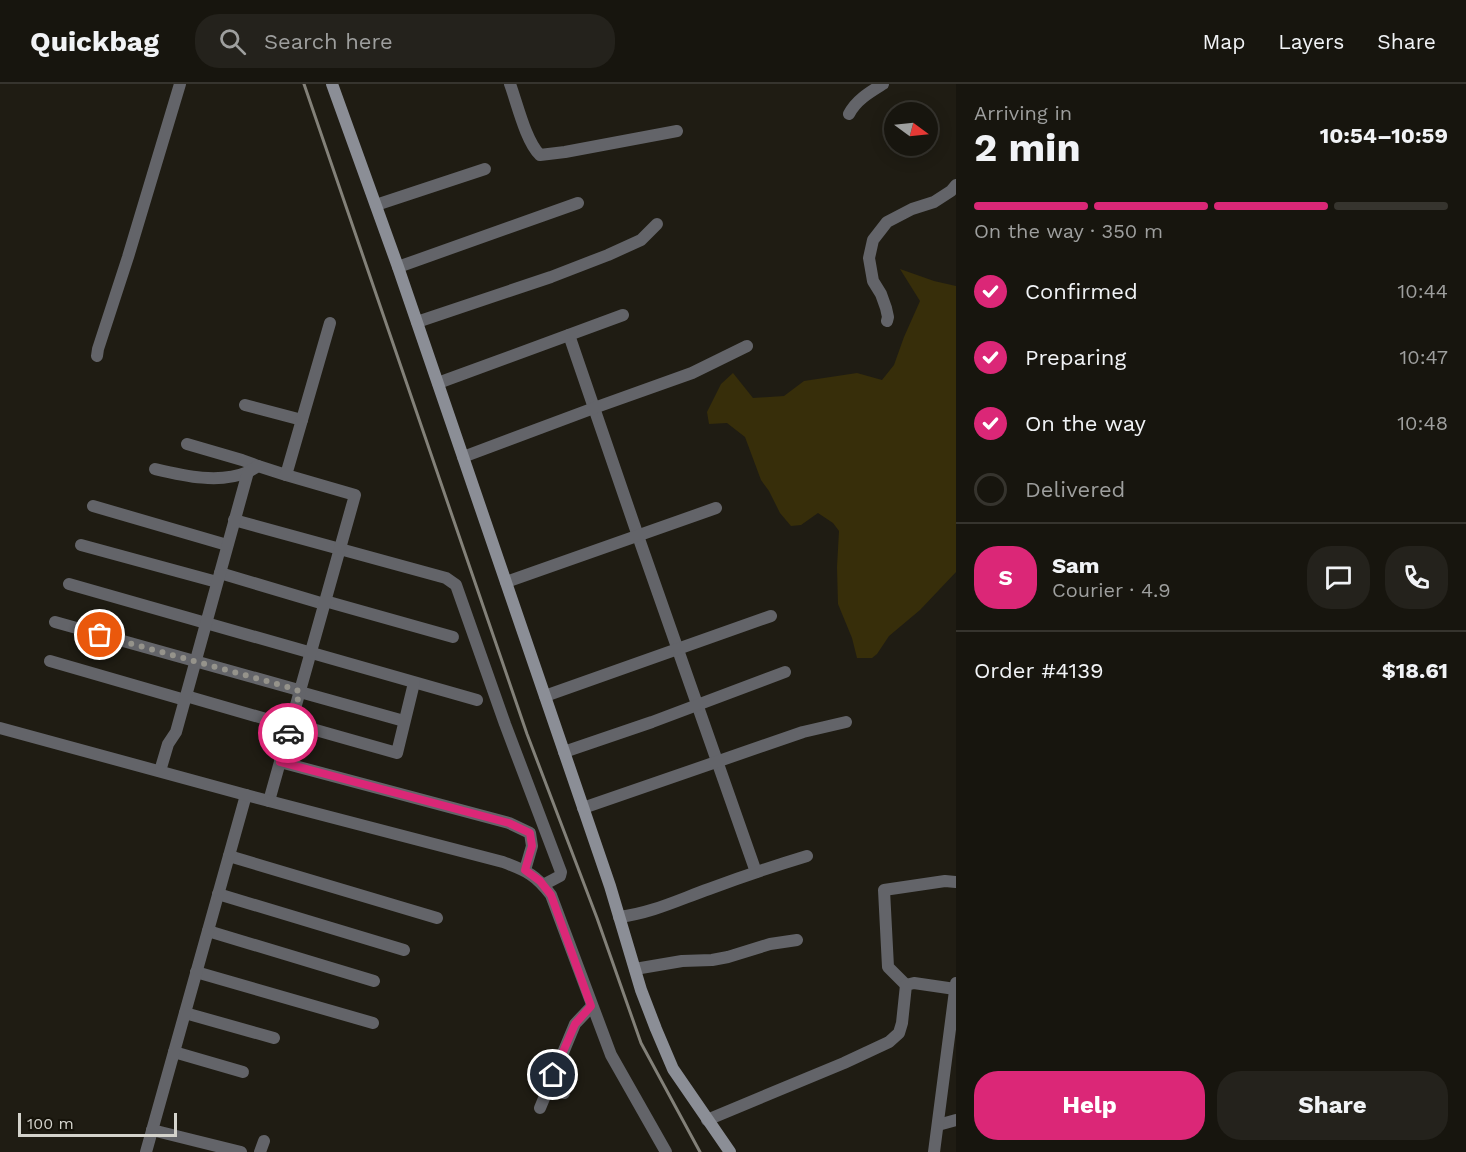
<!DOCTYPE html>
<html lang="en">
<head>
<meta charset="utf-8">
<style>
  body { margin:0; font-family:"Work Sans",sans-serif; background:#24221c; color:#f1f3f6; height:100vh; display:flex; flex-direction:column; font-size:22px; white-space:nowrap }
  * { box-sizing:border-box; margin:0 }
  p { font-size:20px; color:#9e9f9e }
  .icon { flex:none; width:33px; height:33px; fill:none; stroke:currentColor; stroke-width:2; stroke-linecap:round; stroke-linejoin:round }
  .map { position:relative; flex:1; overflow:hidden }
  .side { display:flex; flex-direction:column; background:#17150e; width:510px }
  .side>* { flex:none }
  .needle { width:39px; rotate:105deg }
  .fabs { position:absolute; left:884px; top:18px; display:grid; gap:12px }
  .fabs a { display:grid; place-items:center; width:54px; height:54px; border-radius:50%; background:#17150e; box-shadow:0 3px 15px #0003,0 0 0 2px #36342e; font-size:30px }
  .scale { position:absolute; left:18px; bottom:15px; width:159px; box-sizing:border-box; padding-left:6px; border:3px solid #d4d3cc; border-top:0; font-size:16px; line-height:21px; white-space:nowrap; color:#d4d3cc; -webkit-text-stroke:4px #16130a; paint-order:stroke }
  .pin { position:absolute; display:grid; place-items:center; width:51px; height:51px; color:#fff; margin:-26px; border:3px solid #fff; border-radius:50%; box-shadow:0 2px 6px #0007 }
  .courier { position:absolute; display:grid; place-items:center; width:60px; height:60px; margin:-30px; border:4px solid #db2777; border-radius:50%; background:#fff; color:#222; box-shadow:0 2px 8px #0007 }
  .headline em { font-style:normal; font-weight:700 }
  .headline div { display:flex; flex-direction:column-reverse }
  .headline { display:flex; align-items:center; justify-content:space-between; height:102px; padding:0 18px }
  h1 { font-size:39px; font-weight:700; line-height:45px }
  .bar { display:grid; grid-template-columns:repeat(4,1fr); gap:9px 6px; align-content:center; height:72px; padding:0 18px }
  .bar i { height:8px; border-radius:4px; background:#36342e }
  .bar .active { background:#db2777 }
  .bar p { grid-column:span 4 }
  .line { display:flex; align-items:center; gap:15px; padding:0 18px; border-top:2px solid #36342e }
  .line div { flex:1 }
  .round { display:grid; place-items:center; flex:none; width:63px; height:63px; border-radius:24px; background:#24221c }
  ol { padding:0 18px; list-style:none }
  li { display:flex; align-items:center; gap:18px; height:66px }
  li p { margin-inline-start:auto }
  li .icon { padding:6px; border-radius:50%; background:#db2777; color:#fff; stroke-width:4 }
  li:last-child { color:#9e9f9e }
  li i { width:33px; height:33px; border:3px solid #36342e; border-radius:50% }
  .button { display:flex; gap:12px; margin-top:auto; padding:12px 18px }
  .button a { flex:1; height:69px; border-radius:24px; background:#db2777; color:#fff; font-size:24px; font-weight:700; line-height:69px; text-align:center }
  .button a+a { background:#24221c; color:#f1f3f6 }
  header { display:flex; align-items:center; gap:36px; box-sizing:border-box; height:84px; padding:0 30px; background:#17150e; border-bottom:2px solid #36342e }
  header strong { font-size:28px }
  nav { display:flex; gap:33px; margin-inline-start:auto; font-size:21px }
  .search { width:420px; height:54px; background:#24221c; display:flex; align-items:center; gap:15px; box-sizing:border-box; padding:0 21px; border-radius:24px; color:#9e9f9e; font-size:22px }
  main { display:flex; flex:1; min-height:0 }
  .map>svg:first-child { display:block }
</style>
</head>
<body>
<header>
<strong>Quickbag</strong>
<div class="search"><svg class="icon" aria-label="search" viewBox="0 0 24 24"><circle cx="10" cy="10" r="6"/><path d="M15 15l6 6"/></svg>Search here</div>
<nav><a>Map</a><a>Layers</a><a>Share</a></nav>
</header>
<main>
<div class="map">
<svg width="956" height="1068" viewBox="0 0 956 1068">
  <rect width="100%" height="100%" fill="#1f1c13"/>
  <path fill="#372e0a" d="M900 185 934 197 956 202V488L920 526 889 552 877 570 872 574H857L852 554 838 520 837 483 839 447 833 439 818 429 801 441 791 442 780 429 769 407 761 396 745 353 727 339 709 340 707 328 721 300 733 289 753 314 784 312 804 297 857 289 882 296 894 281 904 253 920 217Z"/>
  <g fill="none" stroke-linecap="round" stroke-linejoin="round">
    <g stroke="#636469" stroke-width="12">
      <path d="M510 0C517 19 526 58 540 71L565 68 677 47"/>
      <path d="M849 30C856 16 870 8 883 0"/>
      <path d="M376 121 485 85"/>
      <path d="M398 183 578 119"/>
      <path d="M887 237 888 233 886 224 881 210 873 197 869 174 873 156 887 138 912 125 934 118 951 107 956 101"/>
      <path d="M417 238 551 193 608 171 641 156 657 140"/>
      <path d="M569 251 638 452 756 788"/>
      <path d="M97 272 98 265 128 173 180 0"/>
      <path d="M438 299 623 231"/>
      <path d="M245 321 302 336"/>
      <path d="M187 360 242 376 258 382"/>
      <path d="M463 373 594 324 692 289 747 262"/>
      <path d="M155 385C185 392 219 400 248 388"/>
      <path d="M93 422 227 461"/>
      <path d="M234 436 446 494 456 501 505 640 561 788 560 792 543 801"/>
      <path d="M81 461 217 498"/>
      <path d="M220 489 324 520"/>
      <path d="M506 498 716 424"/>
      <path d="M69 500 477 616"/>
      <path d="M325 517 453 553"/>
      <path d="M55 538 295 605 300 608 404 637"/>
      <path d="M50 577 185 616"/>
      <path d="M186 612 290 642"/>
      <path d="M545 612 771 532"/>
      <path d="M291 639 397 669 414 599"/>
      <path d="M564 668 652 638 785 588"/>
      <path d="M280 678 509 739 530 749 532 762 525 786"/>
      <path d="M160 687 168 660 176 648 248 388 258 382 286 391"/>
      <path d="M269 717 355 411 286 391 330 239"/>
      <path d="M583 724 803 648 846 638"/>
      <path d="M229 772 437 834"/>
      <path d="M218 810 404 866"/>
      <path d="M619 833C652 829 678 816 709 805 741 793 774 782 807 772"/>
      <path d="M208 847 374 897"/>
      <path d="M635 885 682 877 712 876 728 873 770 860 797 856"/>
      <path d="M196 888 373 939"/>
      <path d="M906 901 888 883 884 806 945 797 956 798"/>
      <path d="M185 929 274 954"/>
      <path d="M174 968 243 988"/>
      <path d="M549 1002 564 1009"/>
      <path d="M540 1024 575 940 592 922"/>
      <path d="M707 1036 844 979 889 958 899 949 902 939 906 901 914 899 955 905"/>
      <path d="M938 1041 956 1036"/>
      <path d="M152 1046 241 1068"/>
      <path d="M146 1068 246 711"/>
      <path d="M260 1068 264 1057"/>
      <path d="M934 1068 956 899"/>
    </g>
    <path stroke="#636469" stroke-width="12" d="M0 644 246 711 503 778C527 787 536 791 551 811L611 971 666 1068"/>
    <path stroke="#8b8e96" stroke-width="12" d="M332 0 398 183 610 802 641 906 656 945 673 985 730 1068"/>
    <path stroke="#838179" stroke-width="3" d="M304 0 527 650 597 834 641 959 700 1068"/>
  </g>
  <g fill="none" stroke-linecap="round" stroke-linejoin="round">
    <path stroke="#95938b" stroke-width="6" stroke-dasharray="0 10.8" d="M100 551 295 605 300 608 288 649"/>
    <path stroke="#db2777" stroke-width="8" d="M288 649 280 678 509 739 530 749 532 762 525 786 540 797 551 811 591 922 575 940 553 991"/>
  </g>
</svg>
<div class="fabs">
<a><svg class="needle" viewBox="-14 -14 28 28"><path d="M0-13l5 13h-10z" fill="#e53935"/><path d="M0 13l5-13h-10z" fill="#9e9f9e"/></svg></a>
</div>
<div class="scale">100 m</div>
<div class="pin" style="left:100px;top:551px;background:#ea580c"><svg class="icon" aria-label="bag" viewBox="0 0 24 24"><path d="M5 8h14l-1 12H6zM9 8a3 3 0 0 1 6 0"/></svg></div>
<div class="pin" style="left:553px;top:991px;background:#1f2937"><svg class="icon" aria-label="home" viewBox="0 0 24 24"><path d="M3 11l9-7 9 7M6 9v11h12V9"/></svg></div>
<div class="courier" style="left:288px;top:649px"><svg class="icon" aria-label="car" viewBox="0 0 24 24"><path d="M5 17H2v-5l4-1 3-4h7l3 4 3 1v5h-3M9 17h6M6 11h13"/><circle cx="7" cy="17" r="2"/><circle cx="17" cy="17" r="2"/></svg></div>
</div>
<section class="side">
<div class="headline"><div><h1>2 min</h1><p>Arriving in</p></div><em>10:54–10:59</em></div>
<div class="bar"><i class="active"></i><i class="active"></i><i class="active"></i><i></i><p>On the way · 350 m</p></div>
<ol>
<li><svg class="icon" aria-label="check" viewBox="0 0 24 24"><path d="M5 12l5 5 9-10"/></svg>Confirmed<p>10:44</p></li>
<li><svg class="icon" aria-label="check" viewBox="0 0 24 24"><path d="M5 12l5 5 9-10"/></svg>Preparing<p>10:47</p></li>
<li><svg class="icon" aria-label="check" viewBox="0 0 24 24"><path d="M5 12l5 5 9-10"/></svg>On the way<p>10:48</p></li>
<li><i></i>Delivered</li>
</ol>
<div class="line" style="height:108px"><b class="round" style="background:#db2777;color:#fff">S</b><div><b>Sam</b><p>Courier · 4.9</p></div><a class="round"><svg class="icon" aria-label="chat" viewBox="0 0 24 24"><path d="M4 5h16v11H9l-5 4z"/></svg></a><a class="round"><svg class="icon" aria-label="phone" viewBox="0 0 24 24"><path d="M5 4h4l2 5-3 2q2 4 5 5l2-3 5 2v4C11 20 4 13 5 4z"/></svg></a></div>
<div class="line" style="height:78px"><div>Order #4139</div><b>$18.61</b></div>
<div class="button"><a>Help</a><a>Share</a></div>
</section>
</main>
</body>
</html>
